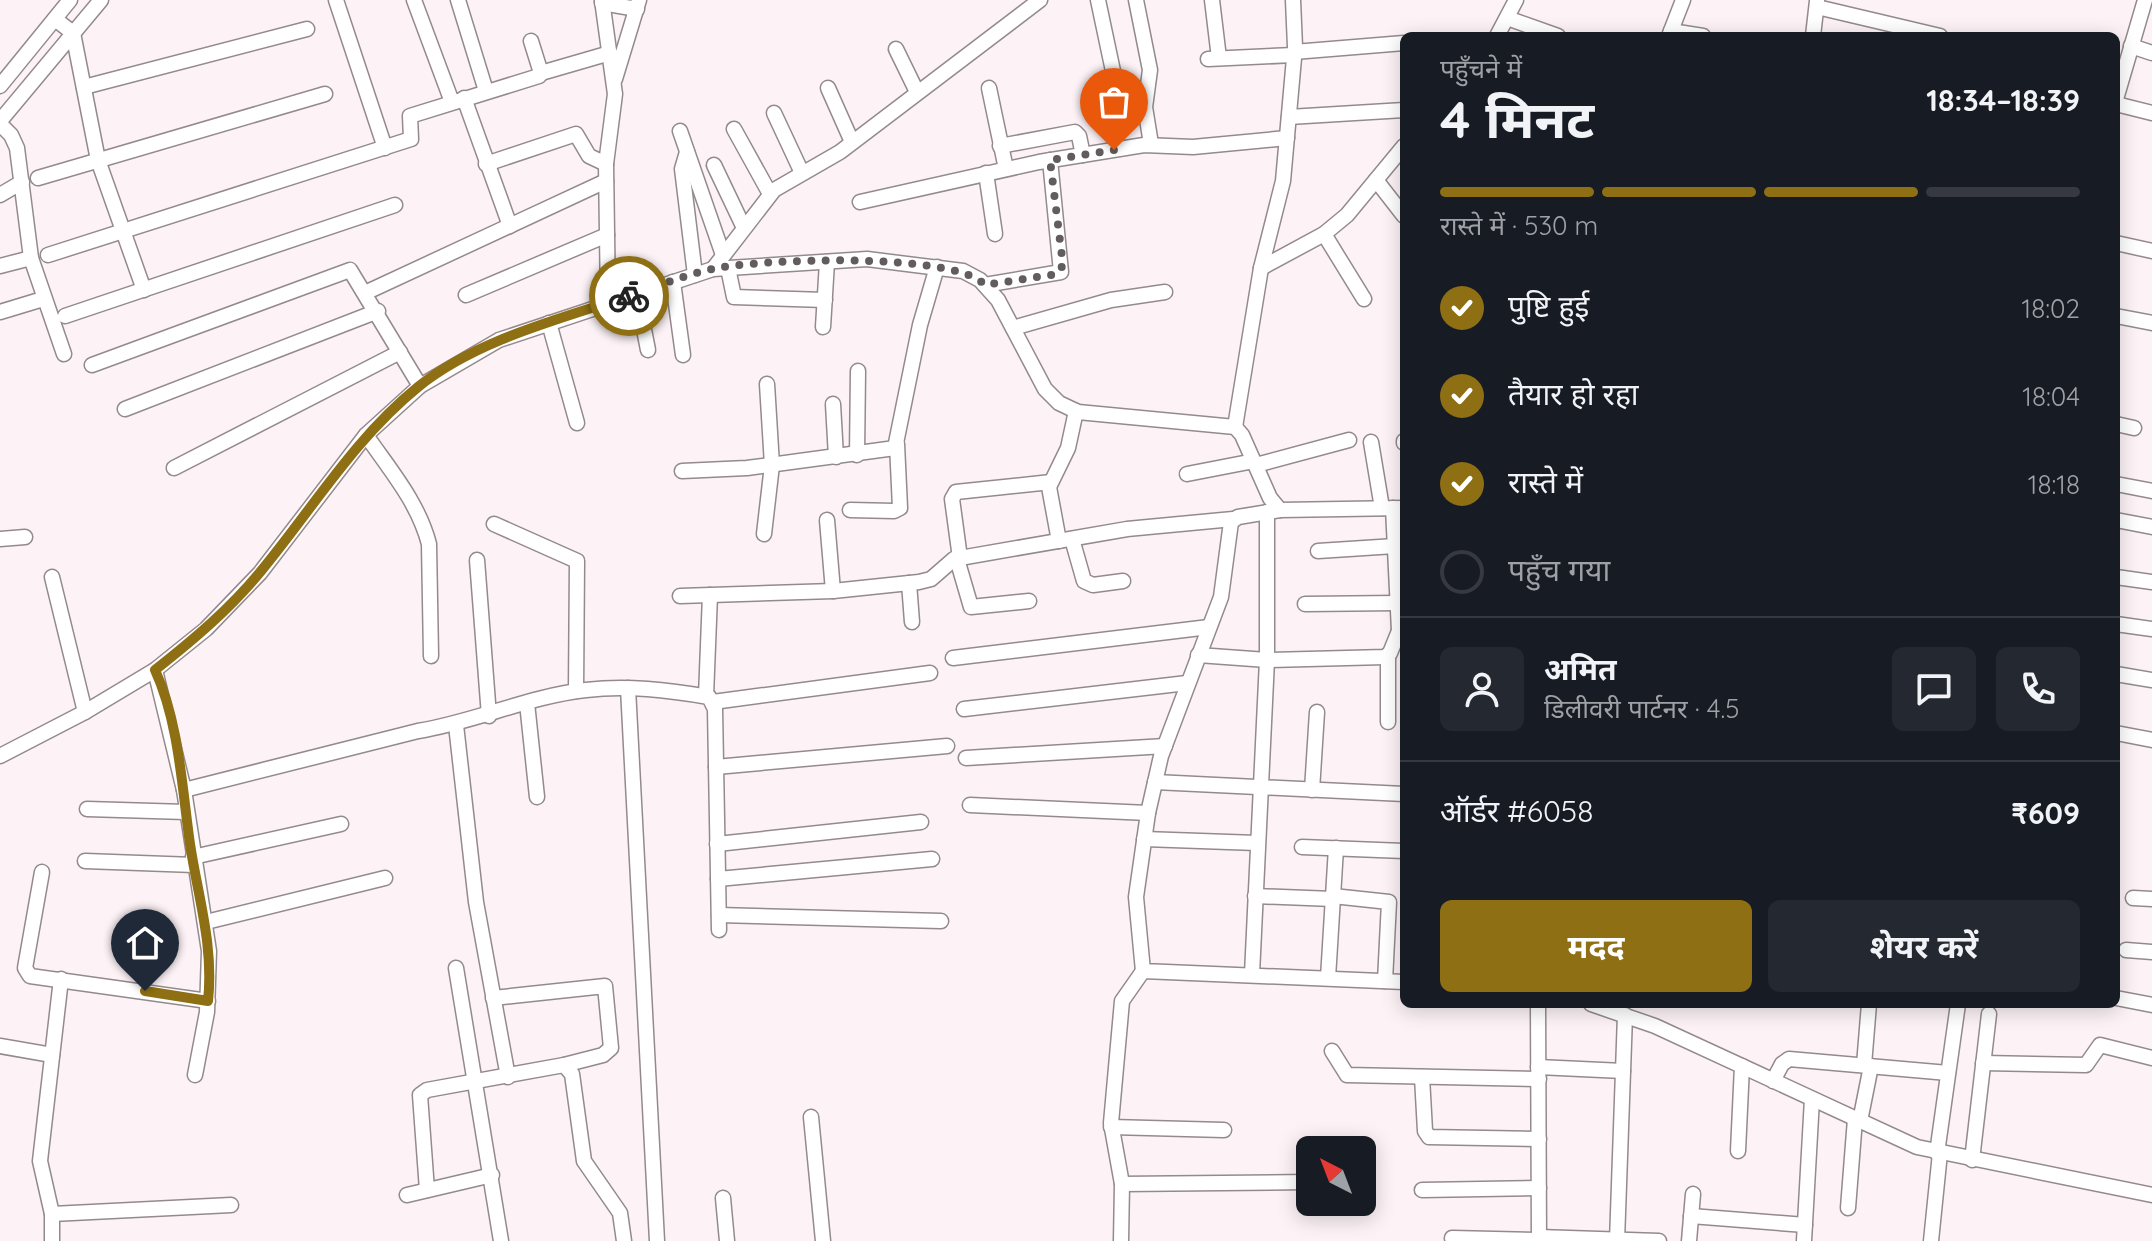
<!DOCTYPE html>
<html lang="hi">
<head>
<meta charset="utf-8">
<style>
  body { margin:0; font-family:Quicksand,"Noto Sans Devanagari",sans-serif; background:#242831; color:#f1f3f6; height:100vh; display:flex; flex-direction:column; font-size:30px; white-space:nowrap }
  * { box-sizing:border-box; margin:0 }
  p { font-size:26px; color:#9ea1a6 }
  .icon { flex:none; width:44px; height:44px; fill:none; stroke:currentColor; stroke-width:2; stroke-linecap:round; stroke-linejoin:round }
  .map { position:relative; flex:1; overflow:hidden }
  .panel { position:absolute; left:1400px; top:32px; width:720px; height:976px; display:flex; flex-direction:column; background:#171b24; border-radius:12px; box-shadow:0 4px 20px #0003 }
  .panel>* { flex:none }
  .needle { width:52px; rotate:318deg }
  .controls { position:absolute; left:1296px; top:1136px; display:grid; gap:16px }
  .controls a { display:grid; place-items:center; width:80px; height:80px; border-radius:12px; background:#171b24; box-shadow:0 4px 20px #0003; font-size:40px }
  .pin { position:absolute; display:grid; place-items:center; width:68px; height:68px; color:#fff; margin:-82px -34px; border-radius:50% 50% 50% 0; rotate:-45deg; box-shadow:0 0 8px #0007 }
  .pin .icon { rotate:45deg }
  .courier { position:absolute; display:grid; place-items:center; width:80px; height:80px; margin:-40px; border:6px solid #8f6f13; border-radius:50%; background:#fff; color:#222; box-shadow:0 2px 10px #0007 }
  .overview em { font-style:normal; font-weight:700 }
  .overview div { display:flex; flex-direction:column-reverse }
  .overview { display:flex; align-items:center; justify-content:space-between; height:136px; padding:0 40px }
  h1 { font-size:52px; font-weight:700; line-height:60px }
  .bar { display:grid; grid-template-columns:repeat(4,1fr); gap:12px 8px; align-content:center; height:96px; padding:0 40px }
  .bar i { height:10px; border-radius:6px; background:#363941 }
  .bar .selected { background:#8f6f13 }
  .bar p { grid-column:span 4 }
  .line { display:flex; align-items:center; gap:20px; padding:0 40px; border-top:2px solid #363941 }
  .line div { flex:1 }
  .round { display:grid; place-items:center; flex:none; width:84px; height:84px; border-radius:12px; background:#242831 }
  ol { padding:0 40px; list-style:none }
  li { display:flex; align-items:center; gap:24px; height:88px }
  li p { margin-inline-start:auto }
  li .icon { padding:8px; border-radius:50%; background:#8f6f13; color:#fff; stroke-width:4 }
  li:last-child { color:#9ea1a6 }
  li i { width:44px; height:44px; border:4px solid #363941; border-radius:50% }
  .button { display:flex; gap:16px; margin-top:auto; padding:16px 40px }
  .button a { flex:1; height:92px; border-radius:12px; background:#8f6f13; color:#fff; font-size:32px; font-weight:700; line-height:92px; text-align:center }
  .button a+a { background:#242831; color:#f1f3f6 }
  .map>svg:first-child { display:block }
</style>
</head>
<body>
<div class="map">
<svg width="2152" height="1241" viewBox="0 0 2152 1241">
  <rect width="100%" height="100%" fill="#fdf3f7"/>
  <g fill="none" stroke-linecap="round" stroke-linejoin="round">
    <g stroke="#938a8d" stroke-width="17">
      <g id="minor">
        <path d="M336 0 385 148"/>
        <path d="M414 0 452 102"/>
        <path d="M458 0 486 91"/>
        <path d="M602 0 615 94 606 164 608 303"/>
        <path d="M1098 0 1113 71"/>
        <path d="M1136 0 1150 70 1145 107 1151 144"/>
        <path d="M1212 0 1219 58"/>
        <path d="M602 3 637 9"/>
        <path d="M1817 7 1940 36"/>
        <path d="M1507 18 1558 36"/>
        <path d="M55 19 73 33 98 160 144 290"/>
        <path d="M1671 31 1703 36"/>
        <path d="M1497 36 1516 0"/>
        <path d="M1669 36 1683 0"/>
        <path d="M1813 36 1817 1"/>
        <path d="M2131 46 2152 53"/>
        <path d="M896 49 917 92"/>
        <path d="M1294 52 1404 43"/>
        <path d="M1208 59 1294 55"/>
        <path d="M541 73 610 53"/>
        <path d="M615 79 639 0"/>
        <path d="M0 86 70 0"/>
        <path d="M84 87 307 29"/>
        <path d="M828 88 852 142"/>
        <path d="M989 88 1006 169"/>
        <path d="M464 98 510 226"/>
        <path d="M2116 99 2145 0"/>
        <path d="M2116 104 2152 113"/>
        <path d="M774 113 802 173"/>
        <path d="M1289 117 1404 110"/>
        <path d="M0 121 101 0"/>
        <path d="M0 124 11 135 17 148 31 258 64 354"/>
        <path d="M734 129 770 194"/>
        <path d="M680 131 723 255"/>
        <path d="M1000 146 1075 132 1079 136 1083 155"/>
        <path d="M687 152 682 169 695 275"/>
        <path d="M486 164 576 134 589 156 606 164"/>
        <path d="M714 165 744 228"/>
        <path d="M986 173 995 234"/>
        <path d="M38 178 325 94"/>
        <path d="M1376 180 1404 216"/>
        <path d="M0 195 22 182"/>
        <path d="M860 202 1039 162 1144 145 1193 147 1287 138"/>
        <path d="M1324 234 1364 299"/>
        <path d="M2116 243 2152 251"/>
        <path d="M48 255 411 139 410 116 539 76 541 73 531 41"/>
        <path d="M0 266 31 258"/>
        <path d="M728 268 734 297 825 300"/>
        <path d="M1261 268 1324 234 1347 215 1404 146"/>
        <path d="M713 269 774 190 840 152 1040 0"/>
        <path d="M673 282 683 355"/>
        <path d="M985 285 1061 272 1050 160"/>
        <path d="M367 292 606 181"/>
        <path d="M637 294 648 350"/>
        <path d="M466 295 607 235"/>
        <path d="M0 312 43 299"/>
        <path d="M65 316 395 205"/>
        <path d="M2116 316 2152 323"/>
        <path d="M549 323 577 423"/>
        <path d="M823 327 827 262"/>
        <path d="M1013 328 1111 300 1165 292"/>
        <path d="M92 365 350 270 420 386"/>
        <path d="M833 404 836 457"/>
        <path d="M125 409 378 311"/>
        <path d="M2116 424 2134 428"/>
        <path d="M1235 427 1261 268 1283 181 1295 47 1293 0"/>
        <path d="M366 435C390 470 418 502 429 544L431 656"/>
        <path d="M1404 441V443"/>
        <path d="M1371 442 1382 508"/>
        <path d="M857 455 858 371"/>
        <path d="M1256 465 1349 440"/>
        <path d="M174 468 400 352"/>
        <path d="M682 471 747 468 895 448 920 325 937 267"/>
        <path d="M1187 474 1254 461"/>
        <path d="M2116 484 2152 491"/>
        <path d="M1393 508 1399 631 1404 635"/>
        <path d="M850 510 894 511 900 508 897 444"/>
        <path d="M1280 510 1238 517 1231 522 1221 597 1161 756 1148 813 1136 897 1143 971 1404 982"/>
        <path d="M827 520 833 591"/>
        <path d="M2116 520 2152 527"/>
        <path d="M494 524 577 561 576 691"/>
        <path d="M764 534 772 465 767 384"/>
        <path d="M0 539 25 537"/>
        <path d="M1072 539 1084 581 1093 585 1123 581"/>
        <path d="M1059 541 1049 487 1068 448 1076 411"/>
        <path d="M1318 551 1395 546"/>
        <path d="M960 558 952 499 956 492 1051 482"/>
        <path d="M957 559 971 607 1029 601"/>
        <path d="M477 560 489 716"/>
        <path d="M52 577 85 712"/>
        <path d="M2116 577 2152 582"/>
        <path d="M909 583 912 622"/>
        <path d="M680 596 833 591 919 582 931 579 954 559 1127 529 1233 519"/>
        <path d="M1305 604 1398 603"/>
        <path d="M2116 624 2152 629"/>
        <path d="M1198 655 1267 660 1385 657 1390 653 1399 631"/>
        <path d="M1388 655V722"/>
        <path d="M953 658 1209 627"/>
        <path d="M155 670 184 790 209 951 207 1012 195 1075"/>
        <path d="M2116 674 2152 680"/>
        <path d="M628 688 657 1241"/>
        <path d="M706 696 710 595"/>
        <path d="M713 702 930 673"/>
        <path d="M527 703 537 797"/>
        <path d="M964 709 1187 683"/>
        <path d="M456 725 476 902 508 1077"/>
        <path d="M2116 733 2152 740"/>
        <path d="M0 756 85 712 155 670 206 629 260 573 366 435 420 386 499 340 713 269 867 259 963 271 980 280 998 300 1045 389 1059 403 1078 412 1235 427 1242 435 1270 498 1280 510 1404 508"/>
        <path d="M966 758 1165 746"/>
        <path d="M716 767 947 746"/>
        <path d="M1155 782 1404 794"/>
        <path d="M184 790 418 731C475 722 529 696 586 690 627 685 668 690 709 697L715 709 719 930"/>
        <path d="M1312 790 1317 712"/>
        <path d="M970 805 1148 813"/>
        <path d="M87 809 186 812"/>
        <path d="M1144 839 1257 843"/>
        <path d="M717 844 921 822"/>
        <path d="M1302 847 1404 851"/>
        <path d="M193 857 341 824"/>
        <path d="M85 861 194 865"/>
        <path d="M42 872 25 968 30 976 208 1001"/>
        <path d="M718 879 932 859"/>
        <path d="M1255 896 1333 899"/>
        <path d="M1333 896 1389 902 1385 981"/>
        <path d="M2133 898 2152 899"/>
        <path d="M719 915 941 921"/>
        <path d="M206 922 385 878"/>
        <path d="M2126 950 2152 952"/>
        <path d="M456 968 501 1241"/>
        <path d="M1252 974 1267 660V512"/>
        <path d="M1328 978 1336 848"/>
        <path d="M493 998 605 986 611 1048 603 1055 564 1065"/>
        <path d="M2116 998 2152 1005"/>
        <path d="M1538 1004 1539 1241"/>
        <path d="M1591 1004 1655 1026 1917 1147 2152 1195"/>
        <path d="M0 1046 52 1055"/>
        <path d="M1332 1051 1347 1075 1539 1079"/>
        <path d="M1983 1063 2086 1065 2100 1045 2152 1058"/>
        <path d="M1864 1065 1869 1004"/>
        <path d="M1538 1067 1623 1071"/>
        <path d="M1422 1077 1425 1131 1429 1137 1539 1139"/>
        <path d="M1773 1081 1782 1064 1789 1059 1948 1073"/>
        <path d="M811 1117 823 1241"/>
        <path d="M1860 1121 1871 1066"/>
        <path d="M1111 1127 1224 1130"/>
        <path d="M1738 1151 1742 1066"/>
        <path d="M1937 1153 1958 1004"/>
        <path d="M1972 1160 1989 1014"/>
        <path d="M1122 1184 1310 1182"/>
        <path d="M427 1190 420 1095 427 1090 564 1065 572 1074 584 1161 620 1213 624 1241"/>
        <path d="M1422 1190 1539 1188"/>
        <path d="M407 1195 492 1175"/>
        <path d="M723 1198 727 1241"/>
        <path d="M1848 1208 1855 1119"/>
        <path d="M52 1214 231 1205"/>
        <path d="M1691 1216 1805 1225"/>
        <path d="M1539 1237 1659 1241"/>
        <path d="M1452 1238 1539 1240"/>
        <path d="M52 1241V1214L40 1161 61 979"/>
        <path d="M1121 1241 1122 1184 1111 1123 1122 1001 1143 971"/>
        <path d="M1617 1241 1625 1015"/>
        <path d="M1689 1241 1693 1194"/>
        <path d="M1804 1241 1812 1099"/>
        <path d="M1931 1241 1940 1153"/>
      </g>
    </g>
    <use href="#minor" stroke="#fff" stroke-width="14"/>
  </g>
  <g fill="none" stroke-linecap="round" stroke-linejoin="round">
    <path stroke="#625c5e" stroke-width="8" stroke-dasharray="0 14.4" d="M629 296C656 287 684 275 712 269 758 259 954 251 985 285L1057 274 1063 265 1050 160 1114 150"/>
    <path stroke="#8f6f13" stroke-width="10" d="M145 991 208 1001C214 946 198 897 190 844 182 788 179 722 155 670 193 640 230 609 261 571 313 508 355 438 418 387 476 340 560 319 629 296"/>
  </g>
</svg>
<div class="controls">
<a><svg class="needle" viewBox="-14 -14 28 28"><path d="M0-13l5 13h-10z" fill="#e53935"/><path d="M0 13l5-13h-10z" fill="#9ea1a6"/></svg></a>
</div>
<div class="pin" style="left:1114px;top:150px;background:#ea580c"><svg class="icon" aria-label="bag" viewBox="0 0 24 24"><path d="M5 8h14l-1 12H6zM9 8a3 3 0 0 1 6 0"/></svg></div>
<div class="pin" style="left:145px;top:991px;background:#1f2937"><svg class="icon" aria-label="home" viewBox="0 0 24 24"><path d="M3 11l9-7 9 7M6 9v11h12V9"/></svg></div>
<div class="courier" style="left:629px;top:296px"><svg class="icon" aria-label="bike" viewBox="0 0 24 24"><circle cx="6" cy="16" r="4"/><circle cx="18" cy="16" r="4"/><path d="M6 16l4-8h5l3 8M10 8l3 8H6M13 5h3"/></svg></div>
<section class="panel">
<div class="overview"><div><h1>4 मिनट</h1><p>पहुँचने में</p></div><em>18:34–18:39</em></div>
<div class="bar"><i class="selected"></i><i class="selected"></i><i class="selected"></i><i></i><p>रास्ते में · 530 m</p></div>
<ol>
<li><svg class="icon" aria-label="check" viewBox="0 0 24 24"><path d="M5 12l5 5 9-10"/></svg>पुष्टि हुई<p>18:02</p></li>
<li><svg class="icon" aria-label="check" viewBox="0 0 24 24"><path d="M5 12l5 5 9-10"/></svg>तैयार हो रहा<p>18:04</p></li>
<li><svg class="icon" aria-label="check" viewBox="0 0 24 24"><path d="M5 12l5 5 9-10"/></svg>रास्ते में<p>18:18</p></li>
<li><i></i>पहुँच गया</li>
</ol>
<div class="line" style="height:144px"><a class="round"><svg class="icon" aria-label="person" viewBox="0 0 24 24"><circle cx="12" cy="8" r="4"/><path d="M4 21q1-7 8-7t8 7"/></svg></a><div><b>अमित</b><p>डिलीवरी पार्टनर · 4.5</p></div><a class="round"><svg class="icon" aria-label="chat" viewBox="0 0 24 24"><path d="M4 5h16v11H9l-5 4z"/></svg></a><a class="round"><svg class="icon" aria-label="phone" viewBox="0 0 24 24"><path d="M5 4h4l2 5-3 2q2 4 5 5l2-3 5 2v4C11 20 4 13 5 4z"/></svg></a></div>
<div class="line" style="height:104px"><div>ऑर्डर #6058</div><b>₹609</b></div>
<div class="button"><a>मदद</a><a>शेयर करें</a></div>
</section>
</div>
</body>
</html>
